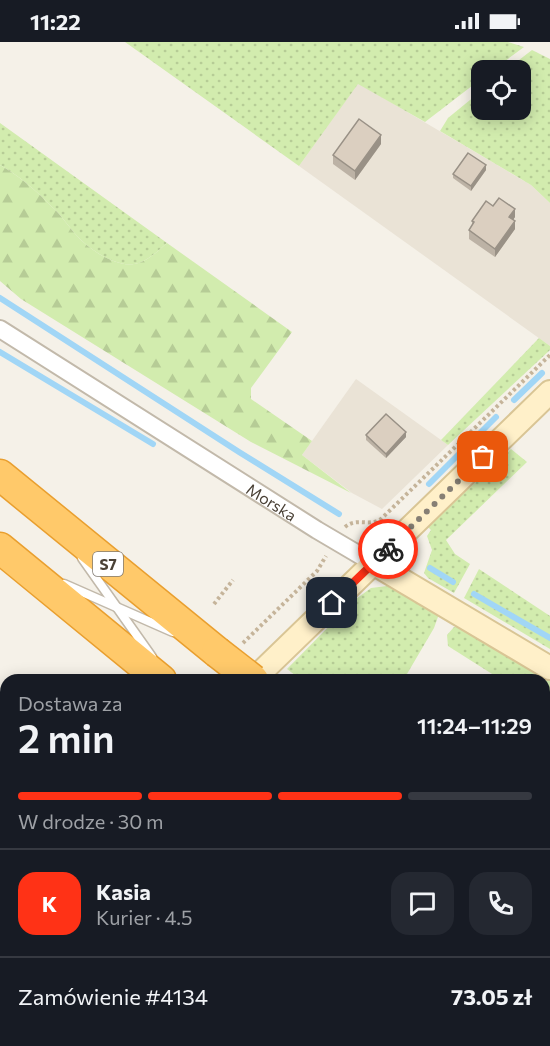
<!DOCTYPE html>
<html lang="pl">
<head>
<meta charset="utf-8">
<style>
  body { margin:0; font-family:Commissioner,sans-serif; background:#242831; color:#f1f3f6; height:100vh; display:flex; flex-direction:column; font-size:22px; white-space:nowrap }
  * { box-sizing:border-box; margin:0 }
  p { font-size:20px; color:#9ea1a6 }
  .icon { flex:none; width:33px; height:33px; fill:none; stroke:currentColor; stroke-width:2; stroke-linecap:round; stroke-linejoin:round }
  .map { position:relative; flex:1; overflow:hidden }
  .sheet { position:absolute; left:0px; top:632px; width:550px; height:374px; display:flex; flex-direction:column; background:#171b24; border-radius:18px 18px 0 0; box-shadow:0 3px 15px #0003 }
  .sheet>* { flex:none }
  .controls { position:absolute; left:471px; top:18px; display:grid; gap:12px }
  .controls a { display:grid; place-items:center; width:60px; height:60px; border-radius:12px; background:#171b24; box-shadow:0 3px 15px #0003; font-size:30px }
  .pin { position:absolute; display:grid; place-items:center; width:51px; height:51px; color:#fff; margin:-26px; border-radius:12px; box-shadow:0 3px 9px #0006 }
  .courier { position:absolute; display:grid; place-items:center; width:60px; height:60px; margin:-30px; border:4px solid #ff3216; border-radius:50%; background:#fff; color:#222; box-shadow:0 2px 8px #0007 }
  .overview em { font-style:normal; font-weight:600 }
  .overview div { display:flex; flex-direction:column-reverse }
  .overview { display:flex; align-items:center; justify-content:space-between; height:102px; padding:0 18px }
  h1 { font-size:39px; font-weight:600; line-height:45px }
  .bar { display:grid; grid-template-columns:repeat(4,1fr); gap:9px 6px; align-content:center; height:72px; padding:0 18px }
  .bar i { height:8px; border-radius:4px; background:#363941 }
  .bar .active { background:#ff3216 }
  .bar p { grid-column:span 4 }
  .line { display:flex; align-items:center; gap:15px; padding:0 18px; border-top:2px solid #363941 }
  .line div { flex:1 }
  .round { display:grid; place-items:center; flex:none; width:63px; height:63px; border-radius:18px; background:#242831 }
  .status { display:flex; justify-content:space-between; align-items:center; height:42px; padding:0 30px; background:#171b24; direction:ltr }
  .status svg { height:16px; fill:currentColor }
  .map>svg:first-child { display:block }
</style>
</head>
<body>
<div class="status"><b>11:22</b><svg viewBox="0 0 49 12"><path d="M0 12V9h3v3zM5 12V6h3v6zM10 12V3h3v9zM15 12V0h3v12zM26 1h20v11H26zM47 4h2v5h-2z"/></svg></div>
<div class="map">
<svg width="550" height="1004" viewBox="0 0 550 1004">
  <defs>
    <pattern id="grass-dots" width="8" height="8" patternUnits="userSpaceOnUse" patternTransform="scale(1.5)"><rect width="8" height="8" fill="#d2ecae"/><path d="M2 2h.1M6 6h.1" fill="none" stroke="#b6cc96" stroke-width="1.8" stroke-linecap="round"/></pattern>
    <pattern id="forest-firs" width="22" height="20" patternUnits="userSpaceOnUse" patternTransform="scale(1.5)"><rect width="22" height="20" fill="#d2ecae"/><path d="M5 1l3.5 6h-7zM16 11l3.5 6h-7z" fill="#b6cc96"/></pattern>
  </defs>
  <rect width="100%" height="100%" fill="#f5f1e8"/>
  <g fill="#eae3d6">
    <path d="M358 41 531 143 550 161V304L299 124Z"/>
    <path d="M356 337 448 403 382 467 352 451 302 413Z"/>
    <path d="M0 702 6 706V835L0 839Z"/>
  </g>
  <path fill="#f8e7d2" d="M306 999H474L480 1004H312Z"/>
  <g fill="url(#grass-dots)">
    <path d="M125 0H508L524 5 493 28H482L481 37 425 80 358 42 299 124Z"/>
    <path d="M532 8 550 17V161L531 143 440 89 448 76 481 49 482 68H520V28H506Z"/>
    <path d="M0 81 167 201C159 208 151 216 141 220 121 229 93 210 79 196 69 186 62 173 51 164 36 148 19 134 0 123Z"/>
    <path d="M539 296 550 304V308L448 403 441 398Z"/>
    <path d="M511 407 527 420 446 498 455 512 470 522 454 551 428 536 424 531 432 508 427 494 431 488 428 485Z"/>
    <path d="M479 527 550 574V607L464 556Z"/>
    <path d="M387 544 439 572 434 586 407 632 417 637H300L287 627 356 557 371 546Z"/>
    <path d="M454 585H458L550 638V686L545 680 544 638 500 637 448 604 447 593Z"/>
    <path d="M544 736 550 740V845L545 840Z"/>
  </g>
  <path fill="url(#forest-firs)" d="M0 123C19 134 36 148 51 164 62 173 69 186 79 196 93 210 121 229 141 220 151 216 159 208 167 201L292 290 251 346V357L312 399 302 413 351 451 251 400 21 257 0 239Z"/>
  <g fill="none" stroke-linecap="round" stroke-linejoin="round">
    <g stroke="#a1d6f6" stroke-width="6">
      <path d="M0 256 239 410 339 472"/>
      <path d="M0 310 153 402"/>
      <path d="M514 358 542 331"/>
      <path d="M429 442 496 375"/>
      <path d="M430 526 453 540"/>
      <path d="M474 552 550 596"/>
    </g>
    <g stroke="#c2b9aa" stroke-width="11">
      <g id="service">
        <path d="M82 516 152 615"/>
        <path d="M64 542 173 590"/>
        <path d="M94 1004 95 999"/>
      </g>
    </g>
    <g stroke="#c2b9aa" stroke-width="20">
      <g id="minor">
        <path id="s1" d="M0 287 317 488 373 521"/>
      </g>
    </g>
    <g stroke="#d9c595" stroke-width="26">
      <g id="secondary">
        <path d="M373 521 550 626"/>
        <path d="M253 638 550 350"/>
        <path d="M0 885 6 879"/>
        <path d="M0 904 6 908"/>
        <path d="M135 999 142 1004"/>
      </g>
    </g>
    <g stroke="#e99f2f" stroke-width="33">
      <g id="motorway">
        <path d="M0 433 217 610"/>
        <path d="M0 506 161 638"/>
        <path d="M544 871 550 876"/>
        <path d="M544 944 550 948"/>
      </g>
    </g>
    <g stroke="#c5b49a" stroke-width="4" stroke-dasharray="3 3" stroke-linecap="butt">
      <path d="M345 485C357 475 368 485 381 477L550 313"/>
      <path d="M214 562 233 538"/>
      <path d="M243 601 317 529 326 514"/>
      <path d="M348 638 351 633"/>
      <path d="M0 850 6 845"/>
      <path d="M61 1004 62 999"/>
    </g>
    <use href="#service" stroke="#fff" stroke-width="8"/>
    <use href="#minor" stroke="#fff" stroke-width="16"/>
    <use href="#secondary" stroke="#fff0c9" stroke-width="22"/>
    <use href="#motorway" stroke="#ffc96a" stroke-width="30"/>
    <g stroke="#e99f2f" stroke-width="33" stroke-linecap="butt">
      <path id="motorway-bridge" d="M217 610 253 638"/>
    </g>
    <use href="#motorway-bridge" stroke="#ffc96a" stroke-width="30"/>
  </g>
  <g fill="#bcb2a5">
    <path d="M381 102 355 138 333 122V113Z"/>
    <path d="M486 128 471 149 453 136V132Z"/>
    <path d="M493 164 515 175 513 178 515 187 495 215 469 197V188L472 183V179Z"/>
    <path d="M366 393 406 395 386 416 366 398Z"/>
    <path d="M227 999H256L252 1004H234Z"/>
  </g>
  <g fill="#999186">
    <path d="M381 93V102L355 138V129Z"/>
    <path d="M486 123V128L471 149V144Z"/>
    <path d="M515 167V175L509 184V175Z"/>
    <path d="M515 179V187L495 215V207Z"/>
    <path d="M406 390V395L386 416V412Z"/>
    <path d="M249 999H256L252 1004H245Z"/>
  </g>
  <g fill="#dbcfc0" stroke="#999186" stroke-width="1.5">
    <path d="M359 77 381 93 355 129 333 113Z"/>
    <path d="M468 111 486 123 471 144 453 132Z"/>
    <path d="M499 156 515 167 509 175 515 179 495 207 469 188 474 180 472 179 486 159 493 164Z"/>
    <path d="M386 372 406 390 386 412 366 393Z"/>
    <path d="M6 969V999H56L54 1004H0V975Z"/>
    <path d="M239 999H249L245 1004Z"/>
  </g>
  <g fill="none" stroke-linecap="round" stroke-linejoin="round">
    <path stroke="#867f74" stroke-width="6" stroke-dasharray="0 10.8" d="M388 507 483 415"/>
    <path stroke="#ff3216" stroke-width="8" d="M332 561 388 507"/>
  </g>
  <g text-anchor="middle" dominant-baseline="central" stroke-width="4.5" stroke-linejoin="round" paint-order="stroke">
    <rect fill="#fff" stroke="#807a72" stroke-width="1.5" x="93" y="510" width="30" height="24" rx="4.5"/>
    <g font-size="15" font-weight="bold" fill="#4a4136">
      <text x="108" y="522">S7</text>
    </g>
    <g font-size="16" fill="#4a4136" stroke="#fff">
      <text stroke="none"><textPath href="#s1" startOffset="322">Morska</textPath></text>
    </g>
  </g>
</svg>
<div class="controls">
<a><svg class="icon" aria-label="locate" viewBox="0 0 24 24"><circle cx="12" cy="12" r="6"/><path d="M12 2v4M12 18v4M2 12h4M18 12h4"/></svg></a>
</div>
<div class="pin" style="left:483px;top:415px;background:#ea580c"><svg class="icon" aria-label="bag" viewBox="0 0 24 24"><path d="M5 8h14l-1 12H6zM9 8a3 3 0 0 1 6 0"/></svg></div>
<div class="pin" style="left:332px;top:561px;background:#1f2937"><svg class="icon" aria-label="home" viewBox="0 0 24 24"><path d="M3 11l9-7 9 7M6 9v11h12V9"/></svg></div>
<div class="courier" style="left:388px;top:507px"><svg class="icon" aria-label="bike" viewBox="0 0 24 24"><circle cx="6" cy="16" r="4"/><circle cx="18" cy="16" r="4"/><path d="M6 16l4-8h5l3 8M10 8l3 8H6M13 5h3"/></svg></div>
<section class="sheet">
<div class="overview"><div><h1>2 min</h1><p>Dostawa za</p></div><em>11:24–11:29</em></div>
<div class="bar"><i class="active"></i><i class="active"></i><i class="active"></i><i></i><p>W drodze · 30 m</p></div>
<div class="line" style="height:108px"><b class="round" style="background:#ff3216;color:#fff">K</b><div><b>Kasia</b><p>Kurier · 4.5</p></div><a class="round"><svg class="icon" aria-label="chat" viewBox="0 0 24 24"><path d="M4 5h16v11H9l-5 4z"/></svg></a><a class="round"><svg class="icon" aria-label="phone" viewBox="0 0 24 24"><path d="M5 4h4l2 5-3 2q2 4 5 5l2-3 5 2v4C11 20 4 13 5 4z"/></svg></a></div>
<div class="line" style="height:78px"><div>Zamówienie #4134</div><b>73.05 zł</b></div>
</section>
</div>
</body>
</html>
